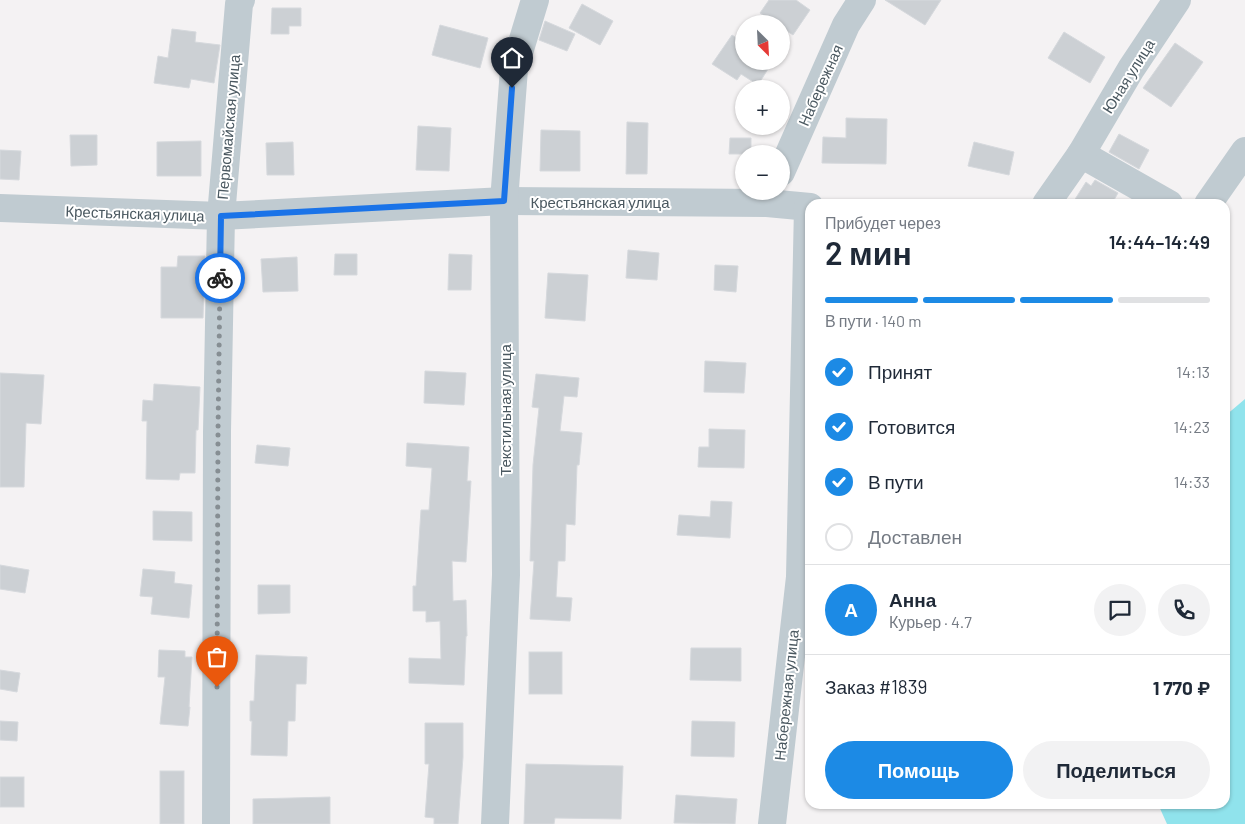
<!DOCTYPE html>
<html lang="ru">
<head>
<meta charset="utf-8">
<style>
  body { margin:0; font-family:Barlow,sans-serif; background:#f2f2f3; color:#1f2937; height:100vh; display:flex; flex-direction:column; font-size:19px; white-space:nowrap }
  * { box-sizing:border-box; margin:0 }
  p { font-size:16px; color:#747a83 }
  .icon { flex:none; width:28px; height:28px; fill:none; stroke:currentColor; stroke-width:2; stroke-linecap:round; stroke-linejoin:round }
  .map { position:relative; flex:1; overflow:hidden }
  .drawer { position:absolute; left:805px; top:199px; width:425px; height:610px; display:flex; flex-direction:column; background:#fff; border-radius:15px; box-shadow:0 1px 4px #0004 }
  .drawer>* { flex:none }
  .needle { width:32px; rotate:156deg }
  .controls { position:absolute; left:735px; top:15px; display:grid; gap:10px }
  .controls a { display:grid; place-items:center; width:55px; height:55px; border-radius:50%; background:#fff; box-shadow:0 1px 4px #0004; font-size:25px }
  .pin { position:absolute; display:grid; place-items:center; width:42px; height:42px; color:#fff; margin:-51px -21px; border-radius:50% 50% 50% 0; rotate:-45deg; box-shadow:0 0 5px #0007 }
  .pin .icon { rotate:45deg }
  .courier { position:absolute; display:grid; place-items:center; width:50px; height:50px; margin:-25px; border:4px solid #1a73e8; border-radius:50%; background:#fff; color:#222; box-shadow:0 1px 6px #0007 }
  .head em { font-style:normal; font-weight:600 }
  .head div { display:flex; flex-direction:column-reverse }
  .head { display:flex; align-items:center; justify-content:space-between; height:85px; padding:0 20px }
  h1 { font-size:32px; font-weight:600; line-height:38px }
  .bar { display:grid; grid-template-columns:repeat(4,1fr); gap:8px 5px; align-content:center; height:60px; padding:0 20px }
  .bar i { height:6px; border-radius:4px; background:#e0e1e3 }
  .bar .on { background:#1c8ae5 }
  .bar p { grid-column:span 4 }
  .line { display:flex; align-items:center; gap:12px; padding:0 20px; border-top:1px solid #e0e1e3 }
  .line div { flex:1 }
  .round { display:grid; place-items:center; flex:none; width:52px; height:52px; border-radius:26px; background:#f2f2f3 }
  ol { padding:0 20px; list-style:none }
  li { display:flex; align-items:center; gap:15px; height:55px }
  li p { margin-inline-start:auto }
  li .icon { padding:5px; border-radius:50%; background:#1c8ae5; color:#fff; stroke-width:4 }
  li:last-child { color:#747a83 }
  li i { width:28px; height:28px; border:2px solid #e0e1e3; border-radius:50% }
  .cta { display:flex; gap:10px; margin-top:auto; padding:10px 20px }
  .cta a { flex:1; height:58px; border-radius:30px; background:#1c8ae5; color:#fff; font-size:20px; font-weight:600; line-height:58px; text-align:center }
  .cta a+a { background:#f2f2f3; color:#1f2937 }
  .map>svg:first-child { display:block }
</style>
</head>
<body>
<div class="map">
<svg width="1245" height="824" viewBox="0 0 1245 824">
  <rect width="100%" height="100%" fill="#f4f2f3"/>
  <path fill="#90e3ec" d="M1245 399V824H1167L1158 804H1225V416Z"/>
  <g fill="#ccd0d4" stroke="#d6d9dd">
    <path d="M769 0H796L810 10 793 35 781 27V24H776L760 13Z"/>
    <path d="M885 0H941L925 25Z"/>
    <path d="M582 4 613 21 600 45 569 28Z"/>
    <path d="M272 8H301V26H289V34H271Z"/>
    <path d="M545 21 575 34 567 51 539 40Z"/>
    <path d="M440 25 488 38 480 68 432 55Z"/>
    <path d="M172 29 196 32 195 42 220 45 214 83 191 79 189 88 154 83 158 56 168 58Z"/>
    <path d="M1064 32 1105 57 1090 83 1048 58Z"/>
    <path d="M732 35 744 43V61H773L758 85 741 74 737 80 712 64Z"/>
    <path d="M1175 43 1203 62 1171 107 1143 88Z"/>
    <path d="M846 118 887 119 886 164 822 163 823 137 846 138Z"/>
    <path d="M627 122 648 123 647 174H626Z"/>
    <path d="M418 126 451 128 449 171 416 170Z"/>
    <path d="M541 130 580 131V171H540Z"/>
    <path d="M1119 134 1149 150 1139 169 1109 152Z"/>
    <path d="M70 135H97V165L71 166Z"/>
    <path d="M730 138H751V154H729Z"/>
    <path d="M201 141V176H157V142Z"/>
    <path d="M293 142 294 175H267L266 143Z"/>
    <path d="M974 142 1014 152 1009 175 968 166Z"/>
    <path d="M0 150 21 151 19 180 0 179Z"/>
    <path d="M1095 180 1118 193 1114 200 1120 204H1072L1086 182 1091 186Z"/>
    <path d="M628 250 659 253 657 280 626 278Z"/>
    <path d="M335 254H357V275H334Z"/>
    <path d="M449 254 472 255 471 290H448Z"/>
    <path d="M178 256H205L203 318H161V267H177Z"/>
    <path d="M297 257 298 291 263 292 261 259Z"/>
    <path d="M715 265 738 266 736 292 714 290Z"/>
    <path d="M548 273 588 275 585 321 545 318Z"/>
    <path d="M705 361 746 363 744 393 704 392Z"/>
    <path d="M425 371 466 373 464 405 424 403Z"/>
    <path d="M0 373 44 375 41 424 26 423 24 487H0Z"/>
    <path d="M536 374 579 378 577 397 564 396 560 431 582 433 579 465H577L575 525 566 524 565 561H558L556 597 572 598 570 621 530 619 534 561H530L533 465 539 408 532 407Z"/>
    <path d="M154 384 200 387 198 430H196L195 473H180L179 480 146 479 147 421H142L143 400 153 401Z"/>
    <path d="M709 429 745 430 744 468 698 467 699 447H709Z"/>
    <path d="M407 443 469 447 467 481H471L466 562 452 561 453 601 466 600 467 636H466L464 685 409 683V658L441 659 440 621 426 622V611H413V586H416L421 510H429L432 468 406 466Z"/>
    <path d="M257 445 290 448 288 466 255 463Z"/>
    <path d="M711 501 732 502 730 538 677 535 679 515 710 517Z"/>
    <path d="M153 511 192 512V541L153 540Z"/>
    <path d="M0 565 29 570 25 593 0 589Z"/>
    <path d="M143 569 175 572 174 583 192 585 189 618 151 614 153 597 140 596Z"/>
    <path d="M258 585H290V613L258 614Z"/>
    <path d="M691 648H741V681L690 680Z"/>
    <path d="M159 650 185 651V657H192L189 707H190L188 726 160 724 165 677H158Z"/>
    <rect x="529" y="652" width="33" height="42"/>
    <path d="M256 655 307 657 306 684H296L295 721H288L287 756 251 755 252 721H250V701H254Z"/>
    <path d="M0 670 20 673 17 692 0 689Z"/>
    <path d="M0 721 18 722 17 741 0 740Z"/>
    <path d="M692 721 735 722 734 757 691 756Z"/>
    <path d="M425 723H463V757L458 824H434V818L425 817 429 764H425Z"/>
    <path d="M526 764 623 766 621 819 555 818 554 824H524Z"/>
    <rect x="160" y="771" width="24" height="53"/>
    <rect x="0" y="777" width="24" height="30"/>
    <path d="M676 795 737 799 735 824 674 823Z"/>
    <path d="M330 797V824H253V799Z"/>
  </g>
  <g fill="none" stroke-linecap="round" stroke-linejoin="round">
    <g stroke="#c0cbd1" stroke-width="28">
      <path d="M1081 154 1169 204"/>
      <path d="M781 172 846 25 862 0"/>
      <path d="M1046 204 1081 154 1131 69 1177 0"/>
      <path d="M1208 204 1245 151"/>
      <path d="M0 208 221 216 504 201 767 203 810 207"/>
      <path d="M216 824 217 432 221 216 239 4 241 0"/>
      <path d="M495 824 506 575 504 201 514 69 535 0"/>
      <path d="M772 824 800 577 808 207"/>
    </g>
  </g>
  <g fill="none" stroke-linecap="round" stroke-linejoin="round">
    <path stroke="#868e93" stroke-width="5" stroke-dasharray="0 9" d="M217 687 218 432 220 278"/>
    <path stroke="#1a73e8" stroke-width="6" d="M220 278 221 216 504 201 512 88"/>
  </g>
  <g text-anchor="middle" dominant-baseline="central" stroke-width="4" stroke-linejoin="round" paint-order="stroke">
    <g font-size="15" fill="#4a5860" stroke="#fff">
      <text transform="translate(1128 76) rotate(-58)">Юная улица</text>
      <text transform="translate(820 85) rotate(-66)">Набережная</text>
      <text transform="translate(228 127) rotate(-85)">Первомайская улица</text>
      <text x="600" y="202">Крестьянская улица</text>
      <text transform="translate(135 213) rotate(2)">Крестьянская улица</text>
      <text transform="translate(505 410) rotate(-90)">Текстильная улица</text>
      <text transform="translate(786 695) rotate(-84)">Набережная улица</text>
    </g>
  </g>
</svg>
<div class="controls">
<a><svg class="needle" viewBox="-14 -14 28 28"><path d="M0-13l5 13h-10z" fill="#e53935"/><path d="M0 13l5-13h-10z" fill="#747a83"/></svg></a>
<a>+</a>
<a>−</a>
</div>
<div class="pin" style="left:217px;top:687px;background:#ea580c"><svg class="icon" aria-label="bag" viewBox="0 0 24 24"><path d="M5 8h14l-1 12H6zM9 8a3 3 0 0 1 6 0"/></svg></div>
<div class="pin" style="left:512px;top:88px;background:#1f2937"><svg class="icon" aria-label="home" viewBox="0 0 24 24"><path d="M3 11l9-7 9 7M6 9v11h12V9"/></svg></div>
<div class="courier" style="left:220px;top:278px"><svg class="icon" aria-label="bike" viewBox="0 0 24 24"><circle cx="6" cy="16" r="4"/><circle cx="18" cy="16" r="4"/><path d="M6 16l4-8h5l3 8M10 8l3 8H6M13 5h3"/></svg></div>
<section class="drawer">
<div class="head"><div><h1>2 мин</h1><p>Прибудет через</p></div><em>14:44–14:49</em></div>
<div class="bar"><i class="on"></i><i class="on"></i><i class="on"></i><i></i><p>В пути · 140 m</p></div>
<ol>
<li><svg class="icon" aria-label="check" viewBox="0 0 24 24"><path d="M5 12l5 5 9-10"/></svg>Принят<p>14:13</p></li>
<li><svg class="icon" aria-label="check" viewBox="0 0 24 24"><path d="M5 12l5 5 9-10"/></svg>Готовится<p>14:23</p></li>
<li><svg class="icon" aria-label="check" viewBox="0 0 24 24"><path d="M5 12l5 5 9-10"/></svg>В пути<p>14:33</p></li>
<li><i></i>Доставлен</li>
</ol>
<div class="line" style="height:90px"><b class="round" style="background:#1c8ae5;color:#fff">А</b><div><b>Анна</b><p>Курьер · 4.7</p></div><a class="round"><svg class="icon" aria-label="chat" viewBox="0 0 24 24"><path d="M4 5h16v11H9l-5 4z"/></svg></a><a class="round"><svg class="icon" aria-label="phone" viewBox="0 0 24 24"><path d="M5 4h4l2 5-3 2q2 4 5 5l2-3 5 2v4C11 20 4 13 5 4z"/></svg></a></div>
<div class="line" style="height:65px"><div>Заказ #1839</div><b>1 770 ₽</b></div>
<div class="cta"><a>Помощь</a><a>Поделиться</a></div>
</section>
</div>
</body>
</html>
